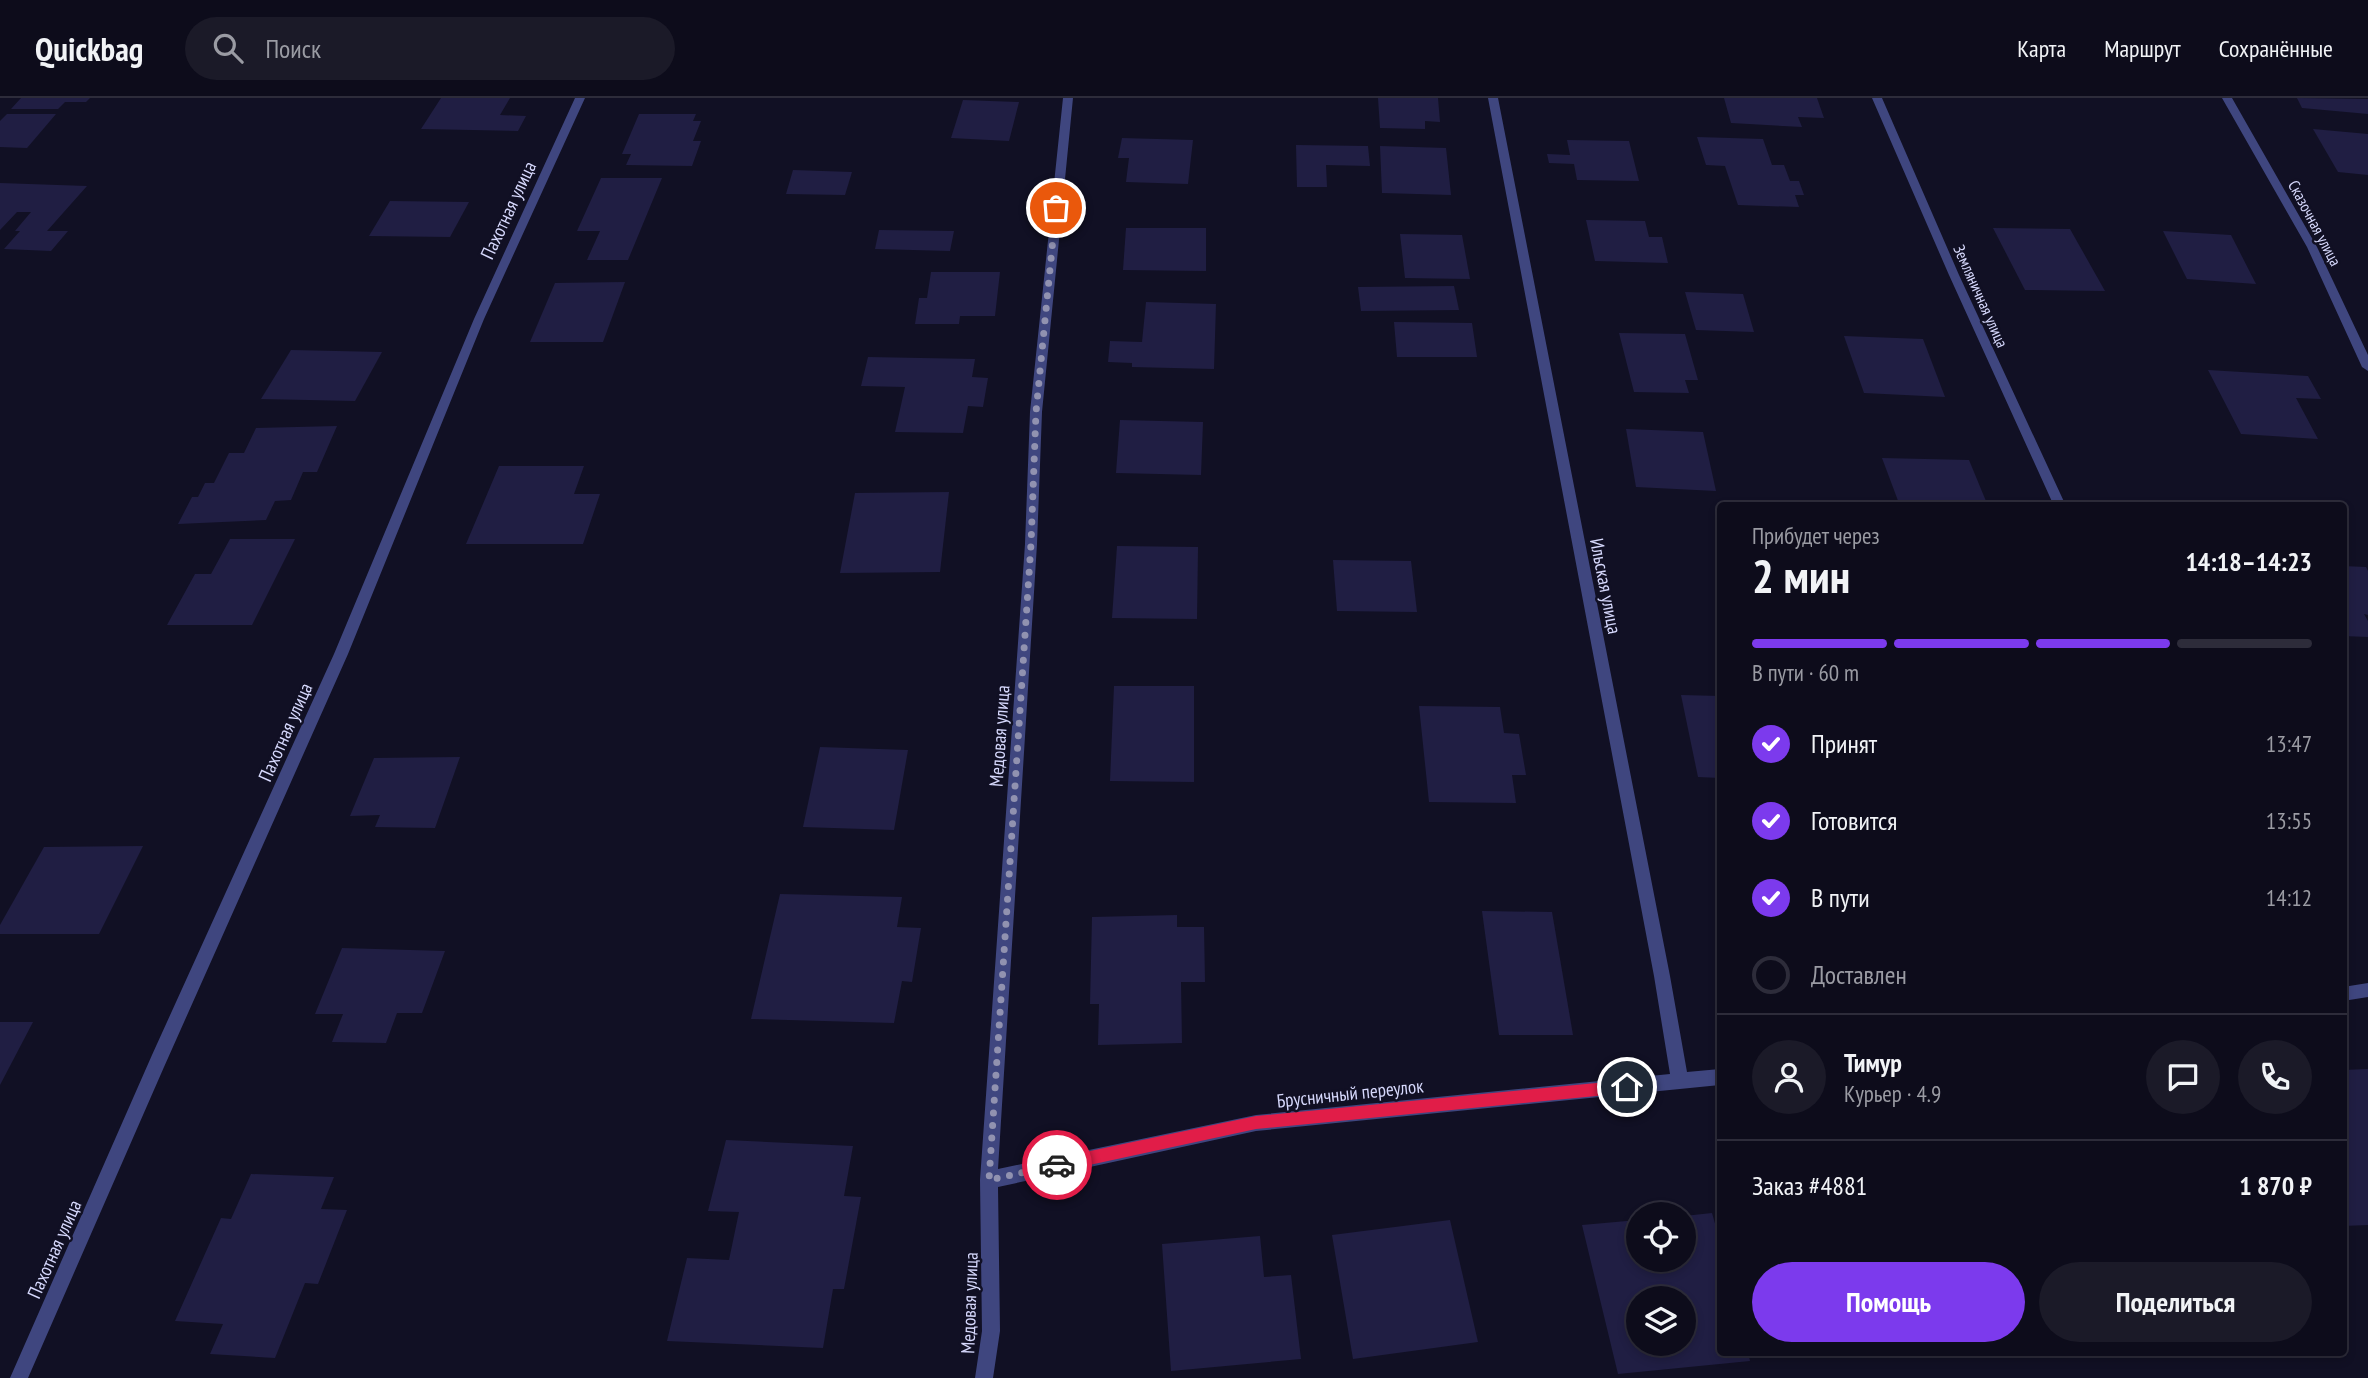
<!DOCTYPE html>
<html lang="ru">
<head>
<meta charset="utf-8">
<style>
  body { margin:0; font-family:"PT Sans Narrow",sans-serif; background:#1b1a28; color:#f1f3f6; height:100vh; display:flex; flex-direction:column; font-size:26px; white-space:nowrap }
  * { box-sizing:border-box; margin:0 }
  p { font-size:23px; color:#9a9ba3 }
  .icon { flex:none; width:38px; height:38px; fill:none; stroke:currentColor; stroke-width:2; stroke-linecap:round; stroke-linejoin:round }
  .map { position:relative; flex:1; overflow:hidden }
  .side { position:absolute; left:1717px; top:404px; width:630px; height:854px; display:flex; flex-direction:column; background:#0d0c1b; border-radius:7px; box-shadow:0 4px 10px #0003,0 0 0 2px #2d2c3a }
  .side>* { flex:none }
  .fabs { position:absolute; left:1626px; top:1104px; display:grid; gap:14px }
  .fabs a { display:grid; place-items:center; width:70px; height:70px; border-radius:50%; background:#0d0c1b; box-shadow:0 4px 10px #0003,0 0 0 2px #2d2c3a; font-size:35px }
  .pin { position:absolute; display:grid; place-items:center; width:60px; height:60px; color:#fff; margin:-30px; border:4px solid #fff; border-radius:50%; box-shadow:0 2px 7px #0007 }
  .courier { position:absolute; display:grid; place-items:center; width:70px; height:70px; margin:-35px; border:5px solid #e11d48; border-radius:50%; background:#fff; color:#222; box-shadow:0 2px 9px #0007 }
  .summary em { font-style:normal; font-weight:600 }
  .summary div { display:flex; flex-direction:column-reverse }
  .summary { display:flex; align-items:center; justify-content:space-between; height:119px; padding:0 35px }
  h1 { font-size:46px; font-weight:600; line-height:52px }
  .bar { display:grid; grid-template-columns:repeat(4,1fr); gap:10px 7px; align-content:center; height:84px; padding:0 35px }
  .bar i { height:9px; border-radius:5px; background:#2d2c3a }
  .bar .active { background:#7c3aed }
  .bar p { grid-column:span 4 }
  .line { display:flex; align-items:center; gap:18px; padding:0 35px; border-top:2px solid #2d2c3a }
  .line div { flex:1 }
  .round { display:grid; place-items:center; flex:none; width:74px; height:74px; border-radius:37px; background:#1b1a28 }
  ol { padding:0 35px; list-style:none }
  li { display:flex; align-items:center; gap:21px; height:77px }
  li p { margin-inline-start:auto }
  li .icon { padding:7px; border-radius:50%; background:#7c3aed; color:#fff; stroke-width:4 }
  li:last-child { color:#9a9ba3 }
  li i { width:38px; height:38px; border:4px solid #2d2c3a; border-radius:50% }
  .action { display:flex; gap:14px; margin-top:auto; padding:14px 35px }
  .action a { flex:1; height:80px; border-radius:42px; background:#7c3aed; color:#fff; font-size:28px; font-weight:600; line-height:80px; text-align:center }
  .action a+a { background:#1b1a28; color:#f1f3f6 }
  header { display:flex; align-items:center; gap:42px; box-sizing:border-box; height:98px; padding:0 35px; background:#0d0c1b; border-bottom:2px solid #2d2c3a }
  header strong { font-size:33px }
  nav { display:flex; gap:38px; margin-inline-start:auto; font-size:24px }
  .search { width:490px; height:63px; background:#1b1a28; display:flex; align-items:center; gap:18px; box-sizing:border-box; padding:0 24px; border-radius:38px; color:#9a9ba3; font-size:26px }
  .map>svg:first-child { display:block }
</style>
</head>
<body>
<header>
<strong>Quickbag</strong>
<div class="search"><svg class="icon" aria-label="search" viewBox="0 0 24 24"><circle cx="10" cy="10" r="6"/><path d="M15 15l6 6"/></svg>Поиск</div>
<nav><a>Карта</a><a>Маршрут</a><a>Сохранённые</a></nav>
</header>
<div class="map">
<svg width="2368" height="1280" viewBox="0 0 2368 1280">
  <rect width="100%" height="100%" fill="#111024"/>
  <g fill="#201e43" fill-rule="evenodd">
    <path d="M21 0H90L86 4H65L58 11H11Z"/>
    <path d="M441 0H510L500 17 526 18 518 33 421 31Z"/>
    <path d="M1378 0H1438L1440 24 1425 23V31L1380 30Z"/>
    <path d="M1724 0H1817L1824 20 1798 19 1802 29 1731 25Z"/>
    <path d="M2297 0 2368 1V16L2302 10Z"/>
    <path d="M963 2 1019 4 1009 43 951 40Z"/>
    <path d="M7 16H56L27 50 0 49V23Z"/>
    <path d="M639 16H696L693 23H701L693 43H701L692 68 626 67 631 56H622Z"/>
    <path d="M2313 31 2368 36V77L2338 74Z"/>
    <path d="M1697 39 1763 41 1772 67H1784L1790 83H1799L1804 97H1795L1799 109 1738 107 1725 68 1706 67Z"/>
    <path d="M1122 40 1193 42 1188 86 1126 84 1129 60H1118Z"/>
    <path d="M1567 42 1629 43 1639 83 1577 82 1574 66 1549 65 1547 56 1570 57Z"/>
    <path d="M1296 47 1368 48 1370 68 1326 67 1327 89H1297Z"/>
    <path d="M1380 48 1446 50 1451 97 1382 95Z"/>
    <path d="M793 72 852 74 845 97 786 96Z"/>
    <path d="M601 80H662L628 162H587L600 133H577Z"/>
    <path d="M0 85 87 88 47 133H68L51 153 4 151 20 133H15L31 114H17L0 132Z"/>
    <path d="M390 103 469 104 450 139 369 138Z"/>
    <path d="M1586 122 1645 123 1649 139H1662L1668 165 1595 163Z"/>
    <path d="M1126 130H1206V173L1123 172Z"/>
    <path d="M1993 130 2070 131 2105 193 2025 192Z"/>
    <path d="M879 132 954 133 950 153 875 151Z"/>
    <path d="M2163 133 2231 137 2256 186 2187 181Z"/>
    <path d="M1400 136 1462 137 1470 181 1405 180Z"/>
    <path d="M931 174H1000L995 218H960L959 226H915L919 200H927Z"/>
    <path d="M625 184 603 244H530L555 185Z"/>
    <path d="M1454 188 1459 212 1361 213 1358 189Z"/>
    <path d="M1685 194 1743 196 1754 234 1696 232Z"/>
    <path d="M1146 204 1216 206 1214 271 1132 269V265L1108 264 1110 243 1142 244Z"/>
    <path d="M1394 224 1472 225 1477 259H1397Z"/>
    <path d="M1619 235 1685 236 1698 282H1685L1689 295 1634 294Z"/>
    <path d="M1844 238 1923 241 1945 299 1864 295Z"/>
    <path d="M291 252 382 254 355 303 261 301Z"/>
    <path d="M868 259 975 261 972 279 988 280 983 309 968 308 963 335 895 334 905 289 861 288Z"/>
    <path d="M2208 272 2308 278 2321 301 2296 300 2318 341 2241 336Z"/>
    <path d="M1120 322 1203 324 1201 377 1116 375Z"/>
    <path d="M337 328 317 374H303L291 402 275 403 266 422 178 426 192 399H198L205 385H214L229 355H244L256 330Z"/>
    <path d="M1626 331 1703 334 1716 393 1636 389Z"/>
    <path d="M1882 360 1969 362 1988 408H1900Z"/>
    <path d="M499 368H584L574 396H600L583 446H466Z"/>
    <path d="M949 394 940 474 840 475 855 395Z"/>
    <path d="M230 441H295L252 527H167L195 476H211Z"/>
    <path d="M1117 448 1198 449 1197 521 1112 520Z"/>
    <path d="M1333 462 1411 463 1417 514 1337 513Z"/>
    <path d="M2343 468 2366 469 2368 473V517L2364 516 2368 523V539L2343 538Z"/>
    <path d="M1114 588H1194V684L1110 683Z"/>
    <path d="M1681 597 1720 598V680L1698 679Z"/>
    <path d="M1419 608 1500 609 1504 635 1519 636 1526 677H1512L1516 705 1429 704Z"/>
    <path d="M820 649 908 652 894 732 803 729Z"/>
    <path d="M460 659 435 730 375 729 380 717 350 718 374 660Z"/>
    <path d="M143 748 99 836H0V827L44 749Z"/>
    <path d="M780 796 902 799 897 829 921 830 912 884 902 883 894 925 751 921Z"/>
    <path d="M1482 813 1552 814 1573 937H1499Z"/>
    <path d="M1177 817V829H1204L1205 884H1181L1182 945 1098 947 1099 906H1090L1092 819Z"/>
    <path d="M342 850 445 853 422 915H397L386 945 332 944 343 916H315Z"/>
    <path d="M0 924H33L0 987Z"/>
    <path d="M2368 971V1127L2343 1128V972Z"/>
    <path d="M726 1042 853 1048 844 1098 861 1099 844 1191H833L823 1250 667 1243 687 1160 729 1162 739 1114 708 1113Z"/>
    <path d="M251 1076 334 1079 321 1111 347 1112 318 1186 305 1185 275 1260 210 1256 223 1226 175 1223 221 1120 231 1121Z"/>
    <path d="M1712 1115 1720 1143V1255H1748L1750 1263 1618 1276 1582 1127 1638 1122V1162H1684V1118ZM1638 1200H1684V1246H1638Z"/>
    <path d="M1450 1122 1478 1244 1353 1261 1332 1137Z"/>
    <path d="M1260 1138 1264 1179 1291 1177 1301 1261 1171 1273 1162 1146Z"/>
  </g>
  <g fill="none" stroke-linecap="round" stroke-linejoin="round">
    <g fill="#3f467f" fill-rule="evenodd">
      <path d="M575 0H585L484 221 348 556 164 969 28 1280H10L152 957 334 556 474 221Z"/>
      <path d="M1063 0H1073L1042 314 1037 446 998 1071 1256 1017 1670 976 1654 878 1488 0H1498L1670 878 1687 974 1720 971V987L1256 1033 998 1089 1000 1233 993 1280H975L982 1233 980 1082 1025 446 1030 314Z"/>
      <path d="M1872 0H1882L1959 177 2066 408H2054L1949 177Z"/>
      <path d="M2222 0H2232L2317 149 2368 257V273L2362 269 2307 149Z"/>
      <path d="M2368 885V899L2343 903V889Z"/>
    </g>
  </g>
  <path fill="#e11d48" d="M1627 982 1634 989 1627 995 1256 1031 1057 1074 1050 1067 1057 1060 1256 1018Z"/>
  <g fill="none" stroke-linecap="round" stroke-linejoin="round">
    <path stroke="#9192b0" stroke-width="7" stroke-dasharray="0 12.6" d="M1056 110 1036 314 1031 446 989 1082 1057 1067"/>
  </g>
  <g text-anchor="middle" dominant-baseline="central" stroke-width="5" stroke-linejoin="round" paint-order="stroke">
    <g font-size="16" fill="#d6d8fc" stroke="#111024">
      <text transform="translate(2315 125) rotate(62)">Сказочная улица</text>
      <text transform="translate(1981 198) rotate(66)">Земляничная улица</text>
    </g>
    <g font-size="19" fill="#d6d8fc" stroke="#111024">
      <text transform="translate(508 112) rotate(-65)">Пахотная улица</text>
      <text transform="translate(1606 488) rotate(79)">Ильская улица</text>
      <text transform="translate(285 634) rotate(-66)">Пахотная улица</text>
      <text transform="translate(999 638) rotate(-86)">Медовая улица</text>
      <text transform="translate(1350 995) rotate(-6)">Брусничный переулок</text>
      <text transform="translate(54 1151) rotate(-66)">Пахотная улица</text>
      <text transform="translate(969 1205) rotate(-88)">Медовая улица</text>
    </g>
  </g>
</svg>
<div class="fabs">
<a><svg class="icon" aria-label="locate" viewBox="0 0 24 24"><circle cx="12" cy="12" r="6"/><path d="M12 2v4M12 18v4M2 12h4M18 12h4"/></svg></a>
<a><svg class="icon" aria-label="layers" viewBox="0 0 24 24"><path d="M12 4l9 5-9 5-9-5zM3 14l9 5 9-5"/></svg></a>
</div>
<div class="pin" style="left:1056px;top:110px;background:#ea580c"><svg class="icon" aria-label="bag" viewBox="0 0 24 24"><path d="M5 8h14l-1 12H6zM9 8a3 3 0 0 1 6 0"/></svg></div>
<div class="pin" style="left:1627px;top:989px;background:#1f2937"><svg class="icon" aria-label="home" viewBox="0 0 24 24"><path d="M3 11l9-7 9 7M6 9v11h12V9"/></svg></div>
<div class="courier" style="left:1057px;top:1067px"><svg class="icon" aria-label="car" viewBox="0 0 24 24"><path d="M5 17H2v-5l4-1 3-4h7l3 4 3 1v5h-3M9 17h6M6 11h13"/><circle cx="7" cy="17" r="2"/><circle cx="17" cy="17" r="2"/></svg></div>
<section class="side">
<div class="summary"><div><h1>2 мин</h1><p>Прибудет через</p></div><em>14:18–14:23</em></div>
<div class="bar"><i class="active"></i><i class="active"></i><i class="active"></i><i></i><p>В пути · 60 m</p></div>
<ol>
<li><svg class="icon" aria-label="check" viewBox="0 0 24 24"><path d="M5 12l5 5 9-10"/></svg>Принят<p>13:47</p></li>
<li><svg class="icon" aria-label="check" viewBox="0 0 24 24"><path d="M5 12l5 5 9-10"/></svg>Готовится<p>13:55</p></li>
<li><svg class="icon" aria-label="check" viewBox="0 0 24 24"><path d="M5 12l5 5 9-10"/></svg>В пути<p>14:12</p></li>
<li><i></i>Доставлен</li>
</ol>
<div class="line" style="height:126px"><a class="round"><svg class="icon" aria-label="person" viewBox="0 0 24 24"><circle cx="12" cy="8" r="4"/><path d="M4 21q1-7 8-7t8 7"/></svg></a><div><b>Тимур</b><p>Курьер · 4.9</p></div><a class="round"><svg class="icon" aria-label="chat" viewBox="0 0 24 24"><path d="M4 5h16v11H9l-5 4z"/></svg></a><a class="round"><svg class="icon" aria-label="phone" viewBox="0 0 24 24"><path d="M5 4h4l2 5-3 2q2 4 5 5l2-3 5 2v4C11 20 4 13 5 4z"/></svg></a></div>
<div class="line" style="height:91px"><div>Заказ #4881</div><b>1 870 ₽</b></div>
<div class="action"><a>Помощь</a><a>Поделиться</a></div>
</section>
</div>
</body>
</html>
